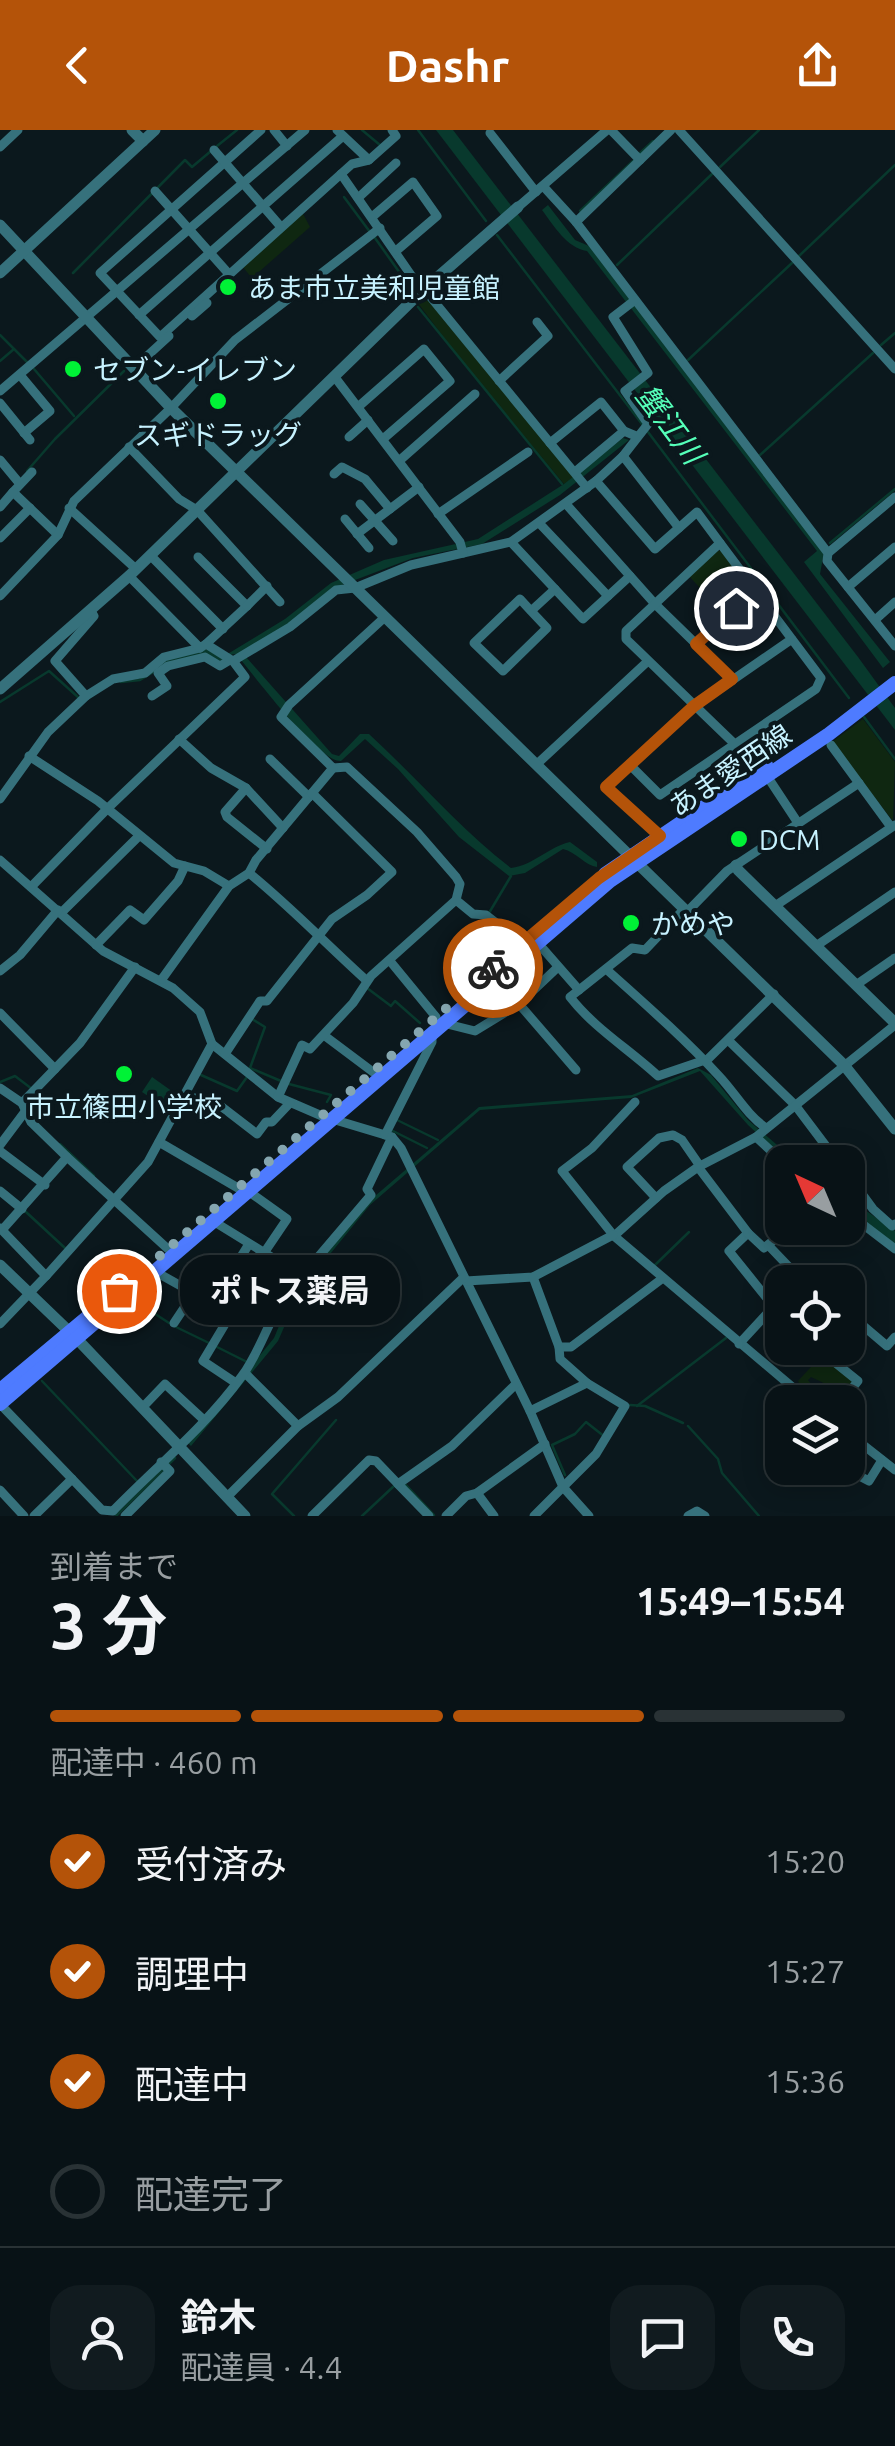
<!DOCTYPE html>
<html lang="ja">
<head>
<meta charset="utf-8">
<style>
  body { margin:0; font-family:Ubuntu,"Noto Sans JP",sans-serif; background:#111b1f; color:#f1f3f6; height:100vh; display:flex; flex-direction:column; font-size:38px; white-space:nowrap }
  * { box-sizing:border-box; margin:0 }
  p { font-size:32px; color:#989ea1 }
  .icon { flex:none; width:55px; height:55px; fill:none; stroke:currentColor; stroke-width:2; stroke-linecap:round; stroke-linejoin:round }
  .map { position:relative; height:1386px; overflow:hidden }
  .details { display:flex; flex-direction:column; background:#081216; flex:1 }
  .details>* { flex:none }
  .needle { width:65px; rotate:316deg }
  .fabs { position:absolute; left:765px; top:1015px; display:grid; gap:20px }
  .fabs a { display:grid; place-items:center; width:100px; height:100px; border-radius:20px; background:#081216; box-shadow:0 5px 25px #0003,0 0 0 2px #293235; font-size:50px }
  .pin { position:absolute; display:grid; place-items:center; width:85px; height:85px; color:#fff; margin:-42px; border:5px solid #fff; border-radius:50%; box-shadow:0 2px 10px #0007 }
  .courier { position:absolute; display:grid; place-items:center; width:100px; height:100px; margin:-50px; border:8px solid #b45309; border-radius:50%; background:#fff; color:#222; box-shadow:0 2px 12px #0007 }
  .bubble { position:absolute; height:70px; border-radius:30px; background:#081216; box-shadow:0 5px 25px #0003,0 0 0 2px #293235; font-size:32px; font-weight:700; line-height:70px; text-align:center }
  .summary em { font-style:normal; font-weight:700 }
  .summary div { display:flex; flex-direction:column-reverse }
  .summary { display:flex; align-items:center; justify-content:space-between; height:170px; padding:0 50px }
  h1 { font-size:65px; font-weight:700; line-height:75px }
  .bar { display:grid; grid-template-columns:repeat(4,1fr); gap:15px 10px; align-content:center; height:120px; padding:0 50px }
  .bar i { height:12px; border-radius:8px; background:#293235 }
  .bar .active { background:#b45309 }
  .bar p { grid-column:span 4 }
  .line { display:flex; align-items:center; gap:25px; padding:0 50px; border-top:2px solid #293235 }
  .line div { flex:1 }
  .round { display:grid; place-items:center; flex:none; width:105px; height:105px; border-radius:30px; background:#111b1f }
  ol { padding:0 50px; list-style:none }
  li { display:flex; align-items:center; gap:30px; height:110px }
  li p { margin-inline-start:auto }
  li .icon { padding:10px; border-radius:50%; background:#b45309; color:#fff; stroke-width:4 }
  li:last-child { color:#989ea1 }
  li i { width:55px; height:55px; border:5px solid #293235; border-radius:50% }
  header { display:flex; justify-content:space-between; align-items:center; height:130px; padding:0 50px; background:#b45309; color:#fff; font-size:45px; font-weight:700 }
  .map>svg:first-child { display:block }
</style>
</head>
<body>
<header><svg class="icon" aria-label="back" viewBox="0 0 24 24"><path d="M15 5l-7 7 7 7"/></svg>Dashr<svg class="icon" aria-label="share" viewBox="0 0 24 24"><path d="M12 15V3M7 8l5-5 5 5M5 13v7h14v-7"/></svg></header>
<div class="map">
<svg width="895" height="1386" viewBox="0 0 895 1386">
  <rect width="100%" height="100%" fill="#0b181d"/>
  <g fill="#0f2711">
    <path d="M301 80 310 97 252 148 241 135Z"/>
    <path d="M430 170 574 348 564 354 469 241 418 173Z"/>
    <path d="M717 421H721L750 459 724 484 689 446Z"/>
    <path d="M863 589 895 632 893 691 832 612Z"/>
    <path d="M819 1011 835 1032 794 1031Z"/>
    <path d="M823 1224 854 1251 846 1264 840 1266 830 1256 811 1247 808 1250 823 1269 814 1272 804 1264 798 1251Z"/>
  </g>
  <g fill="#08392d">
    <path d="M436 0H453L858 527 895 578V600Z"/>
    <path d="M548 75 575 110 589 116 824 422 820 444 890 532 883 538 804 432 817 421 587 121C567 118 554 96 542 80Z"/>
    <path d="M623 308 629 310 560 365 482 414 413 428 334 458 246 527 332 624 339 626 360 604H369C418 649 458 697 511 738 534 735 548 717 570 712L597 732V737C586 736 576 722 563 719L525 743 509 746 459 707 398 639 365 609 341 631C318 632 254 545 236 524L228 525 220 533 213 530 157 538 164 530 208 519 221 528 285 489 331 453 384 430 478 409 564 354Z"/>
    <path d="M698 938 711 945 748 990 797 1032H788L748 995 700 941 631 968 480 980 370 1075 300 1161 278 1211 191 1316 188 1313 274 1208 294 1160 368 1072 479 977 632 965Z"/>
    <path d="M152 947 176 964 166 978 142 962Z"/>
    <path d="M848 1068 895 1101V1114L848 1078Z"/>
  </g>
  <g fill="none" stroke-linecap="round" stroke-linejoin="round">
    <g stroke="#08392d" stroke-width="2.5">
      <path d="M362 0 380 15"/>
      <path d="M418 0 486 91"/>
      <path d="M217 16 237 0"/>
      <path d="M640 23 653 11"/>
      <path d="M720 37 759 0"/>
      <path d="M344 67 370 102"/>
      <path d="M580 81 633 31"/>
      <path d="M497 105 642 294"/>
      <path d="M375 108 412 160"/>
      <path d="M799 126 895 35"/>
      <path d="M617 135 712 44"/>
      <path d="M73 143 185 30 192 37 211 21"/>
      <path d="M418 177 562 354"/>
      <path d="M0 205 27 232"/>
      <path d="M881 215 895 203"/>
      <path d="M688 230 792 133"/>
      <path d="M0 231 14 219"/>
      <path d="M34 239 74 286"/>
      <path d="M648 302 849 568"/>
      <path d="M760 325 873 223"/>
      <path d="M27 341 55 309 124 241"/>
      <path d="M830 413 895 359"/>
      <path d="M121 552 140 550 155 541"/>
      <path d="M0 572 49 541 79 568"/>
      <path d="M864 587 895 629"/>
      <path d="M489 783 511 746"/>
      <path d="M367 858 391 876 395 871 420 893"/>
      <path d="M252 889 265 897 250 938 281 951"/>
      <path d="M201 945 237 961 247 947"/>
      <path d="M0 952 15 946 32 959"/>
      <path d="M289 954 331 965 327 972"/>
      <path d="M397 990 438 1010"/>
      <path d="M393 1001 427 1018"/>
      <path d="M60 1014 94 1046"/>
      <path d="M26 1082 65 1118"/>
      <path d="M655 1135 689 1102"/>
      <path d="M137 1172 169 1193"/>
      <path d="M176 1197 209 1213"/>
      <path d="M217 1217 247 1232"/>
      <path d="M42 1251 137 1351"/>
      <path d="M630 1275 645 1276 683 1293"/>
      <path d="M637 1276 726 1208"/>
      <path d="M688 1296 718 1329 722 1343 759 1386"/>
      <path d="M565 1345 552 1315 575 1304 586 1292 605 1307"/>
      <path d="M406 1355 434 1385"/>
      <path d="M116 1386 175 1328"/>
      <path d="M294 1386 272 1364 336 1290"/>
      <path d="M362 1386 394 1356"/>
    </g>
    <g stroke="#36717c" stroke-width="9">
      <path d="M261 0 100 143 160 207 352 34 369 30 337 0"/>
      <path d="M274 0 287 16"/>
      <path d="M611 0 640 30"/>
      <path d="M679 0 895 239"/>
      <path d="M490 3 536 62"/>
      <path d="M0 17 18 0"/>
      <path d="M214 20 281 97"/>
      <path d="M369 30 396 6 392 0"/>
      <path d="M341 44 422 161"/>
      <path d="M543 56 576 92 828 423 827 431 895 516"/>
      <path d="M155 61 228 143"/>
      <path d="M358 68 396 33"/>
      <path d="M518 77 607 0"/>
      <path d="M372 87 413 52 437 86 396 121"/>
      <path d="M576 92 671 0"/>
      <path d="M424 159 587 358"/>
      <path d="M139 185 343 6"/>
      <path d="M192 186 207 173"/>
      <path d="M134 238 169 206"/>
      <path d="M20 245 50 281 24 303"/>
      <path d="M499 251 548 206 537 192"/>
      <path d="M0 261 305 0"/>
      <path d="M0 273 30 310"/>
      <path d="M358 277 424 219 450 251 383 309"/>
      <path d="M349 307 368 290"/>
      <path d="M550 313 601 272 624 301 636 306"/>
      <path d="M129 317 179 369 197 380 280 472"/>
      <path d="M623 326 648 294 625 261 648 243 613 187 635 170"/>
      <path d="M0 330 20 354"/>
      <path d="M399 331 475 264"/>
      <path d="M32 342 13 362 58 405"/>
      <path d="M575 342 624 301"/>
      <path d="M334 344 342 337 365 349 390 379"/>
      <path d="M596 351 623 326 679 398"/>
      <path d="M360 374 393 411"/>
      <path d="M566 374 655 474 732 549"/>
      <path d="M0 377 13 362"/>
      <path d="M69 378 136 439"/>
      <path d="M438 384 528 322"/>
      <path d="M345 389 369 418"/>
      <path d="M540 394 608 466"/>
      <path d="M357 404 419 357"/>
      <path d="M0 408 30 378"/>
      <path d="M511 412 583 489 630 446"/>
      <path d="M463 423 511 412 596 351 655 419 697 382 720 413"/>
      <path d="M828 423 895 367"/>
      <path d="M150 425 223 499"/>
      <path d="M198 427 247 476 206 514"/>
      <path d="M848 457 895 417"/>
      <path d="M0 466 58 405 74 371 171 278 235 210 380 98"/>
      <path d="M247 476 267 456"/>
      <path d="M531 481 520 469 474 513 503 541 547 498 531 481 555 459"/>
      <path d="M385 487 289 575 281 587 333 638 347 637 417 702 456 747 460 754 456 770"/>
      <path d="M875 490 895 472"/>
      <path d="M696 514 756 461"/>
      <path d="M233 531 290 497 336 460 355 458 411 435 463 423 460 412 334 246"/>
      <path d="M86 566 113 549 145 543 164 527 200 518"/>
      <path d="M152 566 167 556 158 543 168 536 205 527 220 536 230 530"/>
      <path d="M179 609 211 638 246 658 283 698"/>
      <path d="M831 615 891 697"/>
      <path d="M29 626 98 671 174 733 204 741 229 756"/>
      <path d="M270 629 309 667"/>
      <path d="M537 634 648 531"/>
      <path d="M630 635 606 657 660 706"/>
      <path d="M761 639C715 596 671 552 626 509V501L720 413 821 548 816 559 660 665 630 635 695 576 792 509"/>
      <path d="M767 646 798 693"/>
      <path d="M246 658 225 682 227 687 267 719"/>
      <path d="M0 669 48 602 86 566 55 531 94 486 91 481"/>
      <path d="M0 730 103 821 173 858 200 882 212 914 278 967 322 986 392 1007 401 1018 530 1281 563 1357 589 1386"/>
      <path d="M249 743C291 777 327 815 367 851"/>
      <path d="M31 757 107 679 245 547 233 531 206 514 200 518 129 446"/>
      <path d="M775 776 895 695"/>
      <path d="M687 782 727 741 859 653"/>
      <path d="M61 783 139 706"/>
      <path d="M537 812 579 860 570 867C595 899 629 919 658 946L708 929 774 864"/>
      <path d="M96 815 130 780 144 790 178 751 185 736"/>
      <path d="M816 816 895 762"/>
      <path d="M390 831 436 887"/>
      <path d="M606 839C644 873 684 908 719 946 736 964 746 984 766 998"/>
      <path d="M0 841 20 825 58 780"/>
      <path d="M162 849 229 756 249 743 256 730 333 638"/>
      <path d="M856 855 895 828"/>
      <path d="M579 860 632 818 645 820 684 779"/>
      <path d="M519 874 558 837"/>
      <path d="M0 883 55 939"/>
      <path d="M443 893 475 901 519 874 576 940"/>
      <path d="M325 906 373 942"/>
      <path d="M728 910 795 975 838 1032"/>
      <path d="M225 924 260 871H267L332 789 367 765 392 742 312 663"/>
      <path d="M0 958 22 973 31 992 67 1027 168 1119"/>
      <path d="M186 965 222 977 257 1004 266 992H272L290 973"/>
      <path d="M278 967 302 915 310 919 353 873 371 846 456 770 473 784 486 785 522 813"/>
      <path d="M635 972 592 1018 562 1041 614 1106 810 1272"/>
      <path d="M22 973 80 913 135 837"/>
      <path d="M385 1005 432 912V904"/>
      <path d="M756 1007 783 1032"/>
      <path d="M159 1012 238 1058"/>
      <path d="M0 1015 27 979"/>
      <path d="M0 1021 45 1055"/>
      <path d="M698 1037 748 1103 729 1121 782 1187"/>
      <path d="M848 1045 873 1079 892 1096 895 1094"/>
      <path d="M0 1061 22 1079"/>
      <path d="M248 1061 287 1089 264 1123"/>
      <path d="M656 1068 627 1037 659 1008 673 1005 682 1010 700 1036"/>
      <path d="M848 1083 895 1119"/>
      <path d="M0 1098 46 1146 0 1194"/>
      <path d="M796 1098 799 1100 802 1098"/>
      <path d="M2 1100 67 1027"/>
      <path d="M748 1103 764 1118 789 1098"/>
      <path d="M614 1106 664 1061 698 1037 756 1007 895 895"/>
      <path d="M769 1116 791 1139"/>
      <path d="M156 1142 231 1184"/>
      <path d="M46 1146 148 1032 212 914"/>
      <path d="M302 1146 371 1065 367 1059 392 1007"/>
      <path d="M466 1151 533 1147 613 1105"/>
      <path d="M763 1162 788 1139 793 1138 806 1152"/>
      <path d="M212 1173 249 1114"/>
      <path d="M854 1188 887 1216 895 1207"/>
      <path d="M174 1193 194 1163"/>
      <path d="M739 1214 773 1177"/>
      <path d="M559 1217H571L663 1148"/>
      <path d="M817 1218 858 1251 841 1272"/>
      <path d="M245 1243 298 1296"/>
      <path d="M236 1253 203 1231 240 1169 275 1189"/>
      <path d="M0 1274 102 1380 113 1381C156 1337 206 1296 242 1246 265 1215 273 1171 302 1146L213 1091"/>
      <path d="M142 1278 165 1254 204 1290"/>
      <path d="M530 1281 587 1253 560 1229 559 1217 533 1147"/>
      <path d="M848 1303 895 1340"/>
      <path d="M844 1338 869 1351 882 1330"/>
      <path d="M398 1354 429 1386"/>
      <path d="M0 1360 24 1386"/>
      <path d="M477 1363 494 1386"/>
      <path d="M227 1367 298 1296 338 1267 464 1147"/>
      <path d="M34 1386 72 1349"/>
      <path d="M125 1386 170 1341 161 1332"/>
      <path d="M312 1386 369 1330 376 1331 398 1354 452 1316 516 1254"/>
      <path d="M446 1386 466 1366 477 1363 545 1314"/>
      <path d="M534 1386 596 1324 625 1276 587 1253"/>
      <path d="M688 1386 697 1381 705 1386"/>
    </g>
    <g stroke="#36717c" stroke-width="11">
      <path d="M132 0 143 11"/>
      <path d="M0 95 171 278 844 935 895 999"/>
      <path d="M0 143 155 0"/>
      <path d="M0 559 129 446 424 159 518 77"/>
      <path d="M736 735 738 740 895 893"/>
      <path d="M0 1135 78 1210 245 1386"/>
    </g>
    <g stroke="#4e7bff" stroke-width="14">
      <path d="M605 744 766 635"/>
      <path d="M0 1260 145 1139"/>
      <path d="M0 1274 610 751 829 604 895 553"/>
    </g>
  </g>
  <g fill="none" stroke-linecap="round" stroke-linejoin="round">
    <path stroke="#85a6b0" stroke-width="10" stroke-dasharray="0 18" d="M119 1161 493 838"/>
    <path stroke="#b45309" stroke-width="12" d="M493 838 599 748 660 706 606 657 694 576 732 549 696 514 736 478"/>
  </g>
  <g fill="#00f236" stroke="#0b181d" stroke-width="4">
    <circle cx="228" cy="157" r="10"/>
    <circle cx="73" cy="239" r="10"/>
    <circle cx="218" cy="271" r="10"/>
    <circle cx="739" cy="709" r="10"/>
    <circle cx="631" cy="793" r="10"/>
    <circle cx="124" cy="944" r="10"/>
  </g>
  <g text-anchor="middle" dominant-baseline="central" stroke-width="8" stroke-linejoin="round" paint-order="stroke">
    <g font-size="28" fill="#c7f2ff" stroke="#0b181d" text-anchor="start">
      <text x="248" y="157">あま市立美和児童館</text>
      <text x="93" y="239">セブン-イレブン</text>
      <text x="218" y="304" text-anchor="middle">スギドラッグ</text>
      <text x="759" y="709">DCM</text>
      <text x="651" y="793">かめや</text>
      <text x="124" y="976" text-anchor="middle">市立篠田小学校</text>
    </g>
    <g font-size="28" fill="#c7f2ff" stroke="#0b181d">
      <text transform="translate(730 640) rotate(-34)">あま愛西線</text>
    </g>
    <g font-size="30" font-style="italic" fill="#55ffb9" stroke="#0b181d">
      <text transform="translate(670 294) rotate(53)">蟹江川</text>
    </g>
  </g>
</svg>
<div class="fabs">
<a><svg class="needle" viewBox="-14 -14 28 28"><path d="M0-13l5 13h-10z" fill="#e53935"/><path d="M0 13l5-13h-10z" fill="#989ea1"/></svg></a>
<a><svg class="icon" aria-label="locate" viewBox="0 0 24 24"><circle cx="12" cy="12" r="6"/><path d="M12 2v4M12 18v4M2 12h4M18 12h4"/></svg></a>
<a><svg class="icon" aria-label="layers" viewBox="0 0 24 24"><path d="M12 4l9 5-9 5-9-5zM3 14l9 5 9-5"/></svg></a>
</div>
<div class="pin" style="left:119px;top:1161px;background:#ea580c"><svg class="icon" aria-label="bag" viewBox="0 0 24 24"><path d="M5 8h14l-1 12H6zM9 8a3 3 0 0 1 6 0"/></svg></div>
<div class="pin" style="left:736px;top:478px;background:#1f2937"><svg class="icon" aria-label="home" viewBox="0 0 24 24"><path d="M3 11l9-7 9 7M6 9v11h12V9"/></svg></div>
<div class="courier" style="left:493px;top:838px"><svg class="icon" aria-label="bike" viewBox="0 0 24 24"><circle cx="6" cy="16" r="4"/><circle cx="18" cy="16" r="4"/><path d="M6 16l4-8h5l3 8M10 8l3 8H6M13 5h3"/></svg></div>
<div class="bubble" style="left:180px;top:1125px;width:220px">ポトス薬局</div>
</div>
<section class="details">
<div class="summary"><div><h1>3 分</h1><p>到着まで</p></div><em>15:49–15:54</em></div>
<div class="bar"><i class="active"></i><i class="active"></i><i class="active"></i><i></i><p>配達中 · 460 m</p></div>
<ol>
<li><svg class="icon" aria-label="check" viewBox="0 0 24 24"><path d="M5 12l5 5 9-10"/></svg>受付済み<p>15:20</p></li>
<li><svg class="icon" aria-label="check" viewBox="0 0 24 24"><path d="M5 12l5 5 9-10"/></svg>調理中<p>15:27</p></li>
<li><svg class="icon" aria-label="check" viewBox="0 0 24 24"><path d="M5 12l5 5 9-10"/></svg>配達中<p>15:36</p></li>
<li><i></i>配達完了</li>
</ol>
<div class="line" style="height:180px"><a class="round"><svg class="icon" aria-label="person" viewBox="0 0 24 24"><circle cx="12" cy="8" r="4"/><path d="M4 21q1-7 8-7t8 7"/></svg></a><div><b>鈴木</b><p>配達員 · 4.4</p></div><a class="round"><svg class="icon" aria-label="chat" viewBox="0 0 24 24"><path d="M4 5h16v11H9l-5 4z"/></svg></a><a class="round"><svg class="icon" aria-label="phone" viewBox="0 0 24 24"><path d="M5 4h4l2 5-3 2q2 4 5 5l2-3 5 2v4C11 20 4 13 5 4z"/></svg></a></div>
</section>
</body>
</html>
